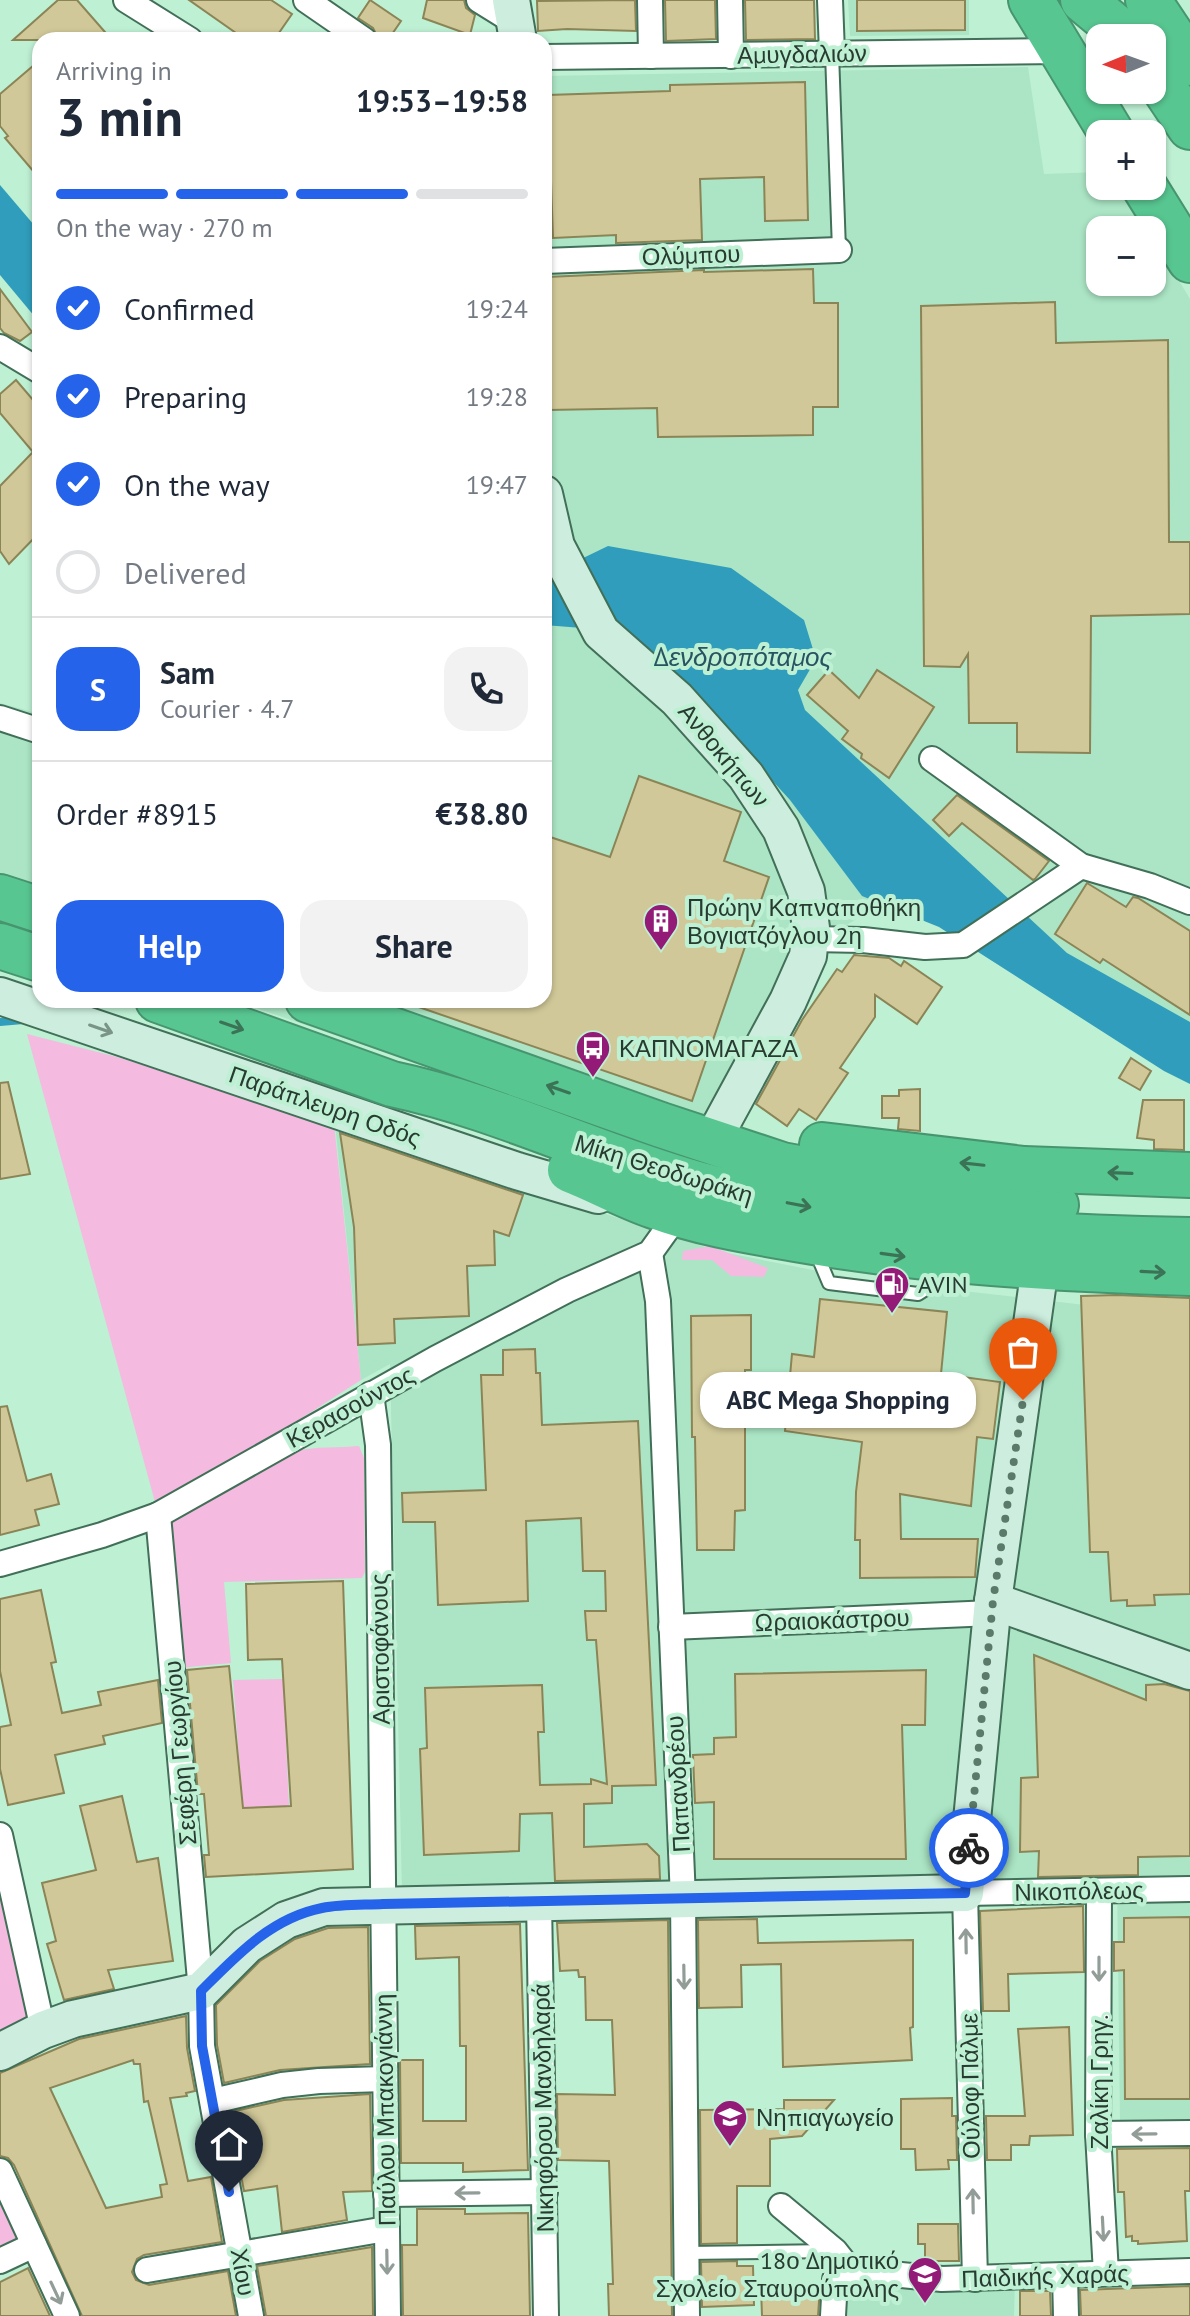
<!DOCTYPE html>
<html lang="en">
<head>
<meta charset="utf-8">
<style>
  body { margin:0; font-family:"PT Sans",sans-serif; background:#f2f2f3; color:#1f2937; height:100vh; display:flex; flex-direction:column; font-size:30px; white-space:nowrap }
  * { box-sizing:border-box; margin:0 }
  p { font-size:26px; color:#747a83 }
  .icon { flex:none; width:44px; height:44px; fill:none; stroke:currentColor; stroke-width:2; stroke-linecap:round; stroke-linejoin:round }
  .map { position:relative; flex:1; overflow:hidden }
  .side { position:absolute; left:32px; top:32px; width:520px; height:976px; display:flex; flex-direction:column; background:#fff; border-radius:24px; box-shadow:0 2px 6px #0004 }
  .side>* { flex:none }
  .needle { width:52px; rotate:269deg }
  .tools { position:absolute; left:1086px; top:24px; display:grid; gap:16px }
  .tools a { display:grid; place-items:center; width:80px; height:80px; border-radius:16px; background:#fff; box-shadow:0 2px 6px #0004; font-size:40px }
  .pin { position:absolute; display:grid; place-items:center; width:68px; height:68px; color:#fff; margin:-82px -34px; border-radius:50% 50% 50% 0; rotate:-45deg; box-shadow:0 0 8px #0007 }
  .pin .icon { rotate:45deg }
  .courier { position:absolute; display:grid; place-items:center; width:80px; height:80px; margin:-40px; border:6px solid #2563eb; border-radius:50%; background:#fff; color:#222; box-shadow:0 2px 10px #0007 }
  .bubble { position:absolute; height:56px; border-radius:24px; background:#fff; box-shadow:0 2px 6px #0004; font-size:26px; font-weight:600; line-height:56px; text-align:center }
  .summary em { font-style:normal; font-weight:600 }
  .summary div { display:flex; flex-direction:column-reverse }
  .summary { display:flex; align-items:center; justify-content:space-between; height:136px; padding:0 24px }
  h1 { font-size:52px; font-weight:600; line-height:60px }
  .bar { display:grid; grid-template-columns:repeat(4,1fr); gap:12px 8px; align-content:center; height:96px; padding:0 24px }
  .bar i { height:10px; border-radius:6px; background:#e0e1e3 }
  .bar .selected { background:#2563eb }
  .bar p { grid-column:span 4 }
  .line { display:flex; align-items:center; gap:20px; padding:0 24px; border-top:2px solid #e0e1e3 }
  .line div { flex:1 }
  .round { display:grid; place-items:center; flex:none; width:84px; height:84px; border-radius:24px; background:#f2f2f3 }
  ol { padding:0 24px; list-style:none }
  li { display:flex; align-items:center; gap:24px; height:88px }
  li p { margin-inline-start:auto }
  li .icon { padding:8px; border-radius:50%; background:#2563eb; color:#fff; stroke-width:4 }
  li:last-child { color:#747a83 }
  li i { width:44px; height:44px; border:4px solid #e0e1e3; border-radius:50% }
  .action { display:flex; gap:16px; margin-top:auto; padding:16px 24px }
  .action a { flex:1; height:92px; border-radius:24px; background:#2563eb; color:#fff; font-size:32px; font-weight:600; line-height:92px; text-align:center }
  .action a+a { background:#f2f2f3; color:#1f2937 }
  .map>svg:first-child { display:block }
</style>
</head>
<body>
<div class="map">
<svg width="1190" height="2316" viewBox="0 0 1190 2316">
  <rect width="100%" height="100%" fill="#bef0d4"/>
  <g fill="#abe5c5">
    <path d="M848 0H969V35L850 36Z"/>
    <path d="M1028 67 1044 174 1100 172V186H1122L1148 230H1100V282H1152V236L1190 299V1049L935 869 831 935 706 1163 233 1000H544V595L548 592 552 488 545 291 547 290 544 76Z"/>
    <path d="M0 703 40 714V933L0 920Z"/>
    <path d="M335 1124 717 1251 858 1279 1085 1305 1190 1307V2119L1120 2120 1117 1877 402 1891 390 1364 361 1380Z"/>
    <path d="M1015 2281 1014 2316H837L836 2294 855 2282Z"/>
  </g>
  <g fill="#f4badf">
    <path d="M27 1034 117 1057 334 1124 361 1380 255 1448 155 1502Z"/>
    <path d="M710 1246 768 1268 764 1277 731 1276 712 1260H682L683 1251Z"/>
    <path d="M359 1446 364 1458 365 1572 362 1578 224 1582 231 1663 179 1668 166 1525C203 1502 256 1462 297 1451 316 1446 339 1448 359 1446Z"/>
    <path d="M283 1679 289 1806 243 1808 233 1680Z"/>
    <path d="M0 1889 32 2023 0 2039Z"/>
    <path d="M0 2204 18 2241 0 2249Z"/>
  </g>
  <g fill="#2f9dbb">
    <path d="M0 185 40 232V323L0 275Z"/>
    <path d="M608 546 731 568 804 620 816 659 798 690 805 710 1067 953 1190 1022V1084L1164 1071 939 927 862 896 790 800 719 722 620 631 544 625V577Z"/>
  </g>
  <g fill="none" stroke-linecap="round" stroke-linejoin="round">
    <path stroke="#2f9dbb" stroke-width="8" d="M0 1022 23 1020"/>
  </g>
  <g fill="#d0c898" stroke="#8b8456" stroke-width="2" fill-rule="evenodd">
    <path d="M58 0H77L112 40H13Z"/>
    <path d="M189 0H271L292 14 274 40H246Z"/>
    <path d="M370 0 401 21 388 40H379L373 28 358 18Z"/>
    <path d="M427 0H464L466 8 475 15 470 35 423 18Z"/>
    <path d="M635 0 636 31 567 29 538 31 537 1Z"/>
    <path d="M665 0H715L716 39 666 41Z"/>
    <path d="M745 0H814L815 39 746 40Z"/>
    <path d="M857 0H965V30L857 31Z"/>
    <path d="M40 60V179L5 138 8 136 0 126V94Z"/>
    <path d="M805 82 808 220 765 221 764 177 700 179 702 240 616 243V235L553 238 548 95 670 91V85Z"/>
    <path d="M813 269 814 303H838V407H813V435L658 437 657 408 548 410 547 277 704 270V272Z"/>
    <path d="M0 289 32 332 20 341 4 333 0 328Z"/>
    <path d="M1055 302 1056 343 1168 340 1169 542H1190V614L1091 616 1090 753 1017 752V723H969L968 654 960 667 924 666 921 306Z"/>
    <path d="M16 380 40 408V532L9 564 0 551V486L33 452 0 413V394Z"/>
    <path d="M829 670 859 698 877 670 934 707 889 778 861 758 862 754 842 739 848 731 807 695Z"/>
    <path d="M639 776 741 812 724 861 769 877 692 1101 410 1004 411 1000H544V835L610 857Z"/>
    <path d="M957 795 1049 861 1035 879 1033 880 962 823 949 836 933 820Z"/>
    <path d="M1087 883 1126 907 1133 897 1138 898 1190 931V1015L1103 959 1100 963 1055 934Z"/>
    <path d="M854 955 889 958 901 966 904 961 942 987 917 1024 875 995V1017L840 1068 848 1073 816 1120 799 1109 787 1126 756 1104 802 1020 837 969 842 972Z"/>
    <path d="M1131 1058 1151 1071 1140 1090 1119 1078Z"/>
    <path d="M8 1082 30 1174 0 1179V1083Z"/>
    <path d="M920 1089V1131L898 1129 899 1118H882V1096H899V1090Z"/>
    <path d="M1143 1100H1184V1150L1154 1149V1140L1137 1138Z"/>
    <path d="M340 1133 523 1195 509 1236 494 1231 495 1265 467 1266 469 1316 394 1319 395 1343 358 1345 354 1227Z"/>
    <path d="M1117 1295 1190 1298V1594L1154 1595 1155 1605 1127 1606V1600L1111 1601 1108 1552H1090L1081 1296Z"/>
    <path d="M820 1299 947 1312 941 1374 1000 1382 993 1439 977 1437 971 1506 900 1494 901 1539H978L975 1577 860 1578V1540H855L856 1492 862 1442 785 1431 792 1354 814 1357Z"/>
    <path d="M751 1315V1370H745V1510L735 1511 734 1550H697L695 1437H692L691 1316Z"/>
    <path d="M535 1349 536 1373H540L542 1425 638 1421 656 1785 612 1786V1803L584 1804V1847L647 1844 659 1856 660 1879 555 1881 552 1813 520 1814 519 1851 424 1855 420 1749 427 1748 425 1688 542 1685 544 1732H538L540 1785 591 1784V1779L607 1784 596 1640H587L585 1611H606L605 1571H583L581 1518 526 1521 528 1601 438 1605 435 1522H403L402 1493 486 1490 481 1375H503V1350Z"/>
    <path d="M7 1406 27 1481 51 1474 59 1504 35 1510 39 1525 0 1535V1407Z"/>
    <path d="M343 1581 353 1869 206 1877 204 1855H209L204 1794H198L187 1670 229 1666 243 1808 291 1806 282 1659 248 1660 246 1584Z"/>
    <path d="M41 1590 56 1662 51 1663 62 1713 101 1705 98 1692 158 1680 162 1723 103 1736 105 1744 55 1755 64 1793 8 1805 0 1769V1727L11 1725 0 1671V1599Z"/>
    <path d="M1034 1655 1146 1700V1685L1164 1684 1190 1691V1856L1138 1857V1875L1038 1877 1039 1851 1020 1852 1021 1778 1038 1777Z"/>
    <path d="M926 1670 925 1725H902L906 1859H714V1802L695 1803 693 1755 714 1754V1738L736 1737 735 1674Z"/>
    <path d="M122 1796 137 1862 158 1858 173 1961 108 1970 114 1989 64 2000 47 1944 56 1941 42 1883 96 1870 80 1806Z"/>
    <path d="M1083 1906 1084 1972 1008 1974 1009 2011H983L980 1911Z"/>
    <path d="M1190 1917V2099H1125L1124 1970 1114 1971V1942H1124V1918Z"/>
    <path d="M757 1919 758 1943 913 1940V2027L910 2028 912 2060 783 2067 781 1964 741 1965 742 2007 699 2008 698 1920Z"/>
    <path d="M668 1920 672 2316H609L608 2284H613L609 2161 558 2160 557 2094 615 2095 612 2020H586L585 1977H579L578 1970 560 1971 557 1923Z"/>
    <path d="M520 1924 528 2170 463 2172V2163H401L400 2060H423V2121H466V2046H460L459 1957 416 1959 415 1926Z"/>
    <path d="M368 1927 370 2064 280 2070 224 2083 217 2045 216 2005 260 1961 295 1939 328 1928Z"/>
    <path d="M186 2016 187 2048 195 2091 186 2093 187 2096 170 2098 188 2181 211 2177 222 2242 144 2255 137 2259 132 2272 136 2280 149 2285 228 2271 236 2316H82L14 2165 8 2158 0 2156V2073L79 2039ZM133 2060 134 2064H140L144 2102 148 2101 167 2184 160 2185 162 2197 106 2208 50 2088Z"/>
    <path d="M1069 2027 1073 2135 1030 2136 1029 2145H1011V2160H987L986 2116H1025L1018 2029Z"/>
    <path d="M370 2094 372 2191 343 2192 347 2220 282 2232 277 2186 244 2191 239 2165H241L240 2154 231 2112 284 2100Z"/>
    <path d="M952 2098V2116H956L957 2160H948L949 2169 916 2170 915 2149H901V2099Z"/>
    <path d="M784 2100H834L802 2136 770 2139V2186H737V2243L701 2244 700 2110 784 2109Z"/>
    <path d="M1190 2148V2191H1185L1187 2241 1138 2244V2241H1132V2236L1126 2237 1124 2192H1118L1117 2149Z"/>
    <path d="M417 2209H465V2214L528 2213 530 2316H403L402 2245H417Z"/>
    <path d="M918 2224H958L959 2261H925V2244H918Z"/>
    <path d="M372 2247 373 2316H266L257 2266Z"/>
    <path d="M737 2261V2266H753L754 2305 702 2307 701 2262Z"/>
    <path d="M28 2268 50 2316H0V2282Z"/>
    <path d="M1190 2286V2316H1081L1080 2290Z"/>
    <path d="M820 2287 818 2316H762L761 2288Z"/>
    <path d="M1020 2291H1050L1051 2316H1020Z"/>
  </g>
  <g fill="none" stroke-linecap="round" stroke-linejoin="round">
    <g stroke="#416f57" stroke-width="16">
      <g id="lane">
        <path d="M832 53 839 250"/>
        <path d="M816 1252 829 1283 918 1294 951 1273"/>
        <path d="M686 2253 831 2251"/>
      </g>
    </g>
    <g stroke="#416f57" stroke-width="28">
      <g id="street">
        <path d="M126 0 190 40"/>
        <path d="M306 0 364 40"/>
        <path d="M479 0 516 23"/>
        <path d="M650 0 651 56"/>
        <path d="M730 0 731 56"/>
        <path d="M830 0 832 53"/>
        <path d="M544 57 1060 51"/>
        <path d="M544 261 839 250"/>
        <path d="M0 347 40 371"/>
        <path d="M0 718 40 731"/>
        <path d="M932 759 1081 866 1150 886 1190 902"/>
        <path d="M811 939 863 940 925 947 963 945 1081 866"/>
        <path d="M650 1253 658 1301 683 1899 687 2316"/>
        <path d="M371 1394 378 1445 388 2316"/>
        <path d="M158 1515 201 1991 202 2046 251 2316"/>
        <path d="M0 1564 102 1535 158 1515 435 1359 567 1290 650 1253 678 1214"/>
        <path d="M671 1627 992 1613"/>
        <path d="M0 1835 43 2030"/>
        <path d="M1099 1891 1098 2134 1106 2273"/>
        <path d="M539 1901 546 2316"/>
        <path d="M213 2101 282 2085 319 2081 385 2079"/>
        <path d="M1098 2134 1190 2133"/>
        <path d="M0 2171 67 2316"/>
        <path d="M386 2194 545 2192"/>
        <path d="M781 2206 835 2251 850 2270 942 2279 1190 2271"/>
        <path d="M0 2261 34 2245"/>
        <path d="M147 2270 386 2229"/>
        <path d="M1065 2276 1066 2316"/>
        <path d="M975 2279 965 1893 1190 1889"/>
        <path d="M833 2316 835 2279 843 2264"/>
      </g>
    </g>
    <g stroke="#416f57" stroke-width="40">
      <g id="secondary">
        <path d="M511 0 518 40"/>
        <path d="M544 494 556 546 601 632 677 699 746 776 781 829 806 891 811 928 808 956 788 1001 719 1128"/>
        <path d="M0 996 517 1171 598 1195"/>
        <path d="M993 1601 1190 1671"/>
        <path d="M0 2052 43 2030 73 2019 201 1991 247 1945 286 1920 324 1907 965 1893 993 1601 1040 1267"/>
      </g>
    </g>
    <g stroke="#47956f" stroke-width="48">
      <g id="highway">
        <path d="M1031 0 1112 134"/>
        <path d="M1083 0 1129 38"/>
        <path d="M1148 0 1190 63"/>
        <path d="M1152 70 1190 127"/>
        <path d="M1144 186 1190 260"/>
        <path d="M0 897 40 910"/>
        <path d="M0 946 40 959"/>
        <path d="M158 1000 392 1084C497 1106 594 1155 697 1184 856 1228 1026 1237 1190 1240"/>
        <path d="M308 1000 661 1125 782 1165 939 1194 1056 1205"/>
        <path d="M822 1145 1024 1169 1190 1175"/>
        <path d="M570 1170C598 1181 625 1196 654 1206 699 1223 749 1231 796 1239 926 1262 1058 1269 1190 1273"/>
      </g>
    </g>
    <use href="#lane" stroke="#fff" stroke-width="12"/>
    <use href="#street" stroke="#fff" stroke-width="24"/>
    <use href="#secondary" stroke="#cdeede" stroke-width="36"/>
    <use href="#highway" stroke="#58c691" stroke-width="44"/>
  </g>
  <defs><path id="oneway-shaft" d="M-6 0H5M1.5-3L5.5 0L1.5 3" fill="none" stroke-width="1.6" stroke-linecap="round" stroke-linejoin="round" transform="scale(2)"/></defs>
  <g stroke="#3b7357">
    <use href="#oneway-shaft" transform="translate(232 1026) rotate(19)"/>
    <use href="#oneway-shaft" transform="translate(558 1089) rotate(-161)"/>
    <use href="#oneway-shaft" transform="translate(972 1164) rotate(-174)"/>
    <use href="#oneway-shaft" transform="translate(1120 1173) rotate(-178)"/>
    <use href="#oneway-shaft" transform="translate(799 1205) rotate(11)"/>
    <use href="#oneway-shaft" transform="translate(893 1255) rotate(8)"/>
    <use href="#oneway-shaft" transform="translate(1153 1272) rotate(3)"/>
  </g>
  <use stroke="#7a9487" href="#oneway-shaft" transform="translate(101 1029) rotate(19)"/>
  <g stroke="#939d98">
    <use href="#oneway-shaft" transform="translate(966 1941) rotate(-91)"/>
    <use href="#oneway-shaft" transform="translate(1099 1969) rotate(90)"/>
    <use href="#oneway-shaft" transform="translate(684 1977) rotate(89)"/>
    <use href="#oneway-shaft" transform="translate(1144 2134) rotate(179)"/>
    <use href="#oneway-shaft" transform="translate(467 2193) rotate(179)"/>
    <use href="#oneway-shaft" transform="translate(973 2201) rotate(-91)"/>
    <use href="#oneway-shaft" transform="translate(1103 2229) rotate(87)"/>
    <use href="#oneway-shaft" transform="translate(387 2262) rotate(89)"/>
    <use href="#oneway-shaft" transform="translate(56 2293) rotate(65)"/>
  </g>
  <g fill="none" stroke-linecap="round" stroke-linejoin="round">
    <path stroke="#5c7a69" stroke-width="8" stroke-dasharray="0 14.4" d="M969 1848 993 1601 1023 1400"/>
    <path stroke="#2563eb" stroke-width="10" d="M229 2192 202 2046 201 1991C236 1956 271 1918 322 1908 341 1904 363 1905 383 1904L965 1893 969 1848"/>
  </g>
  <defs>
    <g id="building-pin" transform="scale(1.8)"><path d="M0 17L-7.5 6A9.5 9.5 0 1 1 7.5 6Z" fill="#941a77" stroke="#bef0d4"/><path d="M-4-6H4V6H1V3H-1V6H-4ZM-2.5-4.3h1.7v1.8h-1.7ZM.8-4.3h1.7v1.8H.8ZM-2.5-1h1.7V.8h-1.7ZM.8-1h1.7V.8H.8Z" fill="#fff"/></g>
    <g id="bus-pin" transform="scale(1.8)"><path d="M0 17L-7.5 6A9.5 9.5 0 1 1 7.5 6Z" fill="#941a77" stroke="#bef0d4"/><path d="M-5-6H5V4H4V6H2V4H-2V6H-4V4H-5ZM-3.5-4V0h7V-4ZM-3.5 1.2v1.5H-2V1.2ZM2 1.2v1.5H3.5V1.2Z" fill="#fff"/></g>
    <g id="fuel-pin" transform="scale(1.8)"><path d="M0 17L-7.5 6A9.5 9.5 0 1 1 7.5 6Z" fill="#941a77" stroke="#bef0d4"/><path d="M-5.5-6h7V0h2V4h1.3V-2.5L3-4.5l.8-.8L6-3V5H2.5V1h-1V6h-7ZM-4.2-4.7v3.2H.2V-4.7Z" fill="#fff"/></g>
    <g id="school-pin" transform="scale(1.8)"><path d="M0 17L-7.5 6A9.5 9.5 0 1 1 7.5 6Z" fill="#941a77" stroke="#bef0d4"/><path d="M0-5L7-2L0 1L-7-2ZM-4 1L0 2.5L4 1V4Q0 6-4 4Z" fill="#fff"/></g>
  </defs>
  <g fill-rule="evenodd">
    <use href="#building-pin" x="661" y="921"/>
    <use href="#bus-pin" x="593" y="1048"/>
    <use href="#fuel-pin" x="892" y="1284"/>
    <use href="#school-pin" x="730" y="2117"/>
    <use href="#school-pin" x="925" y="2274"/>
  </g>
  <g text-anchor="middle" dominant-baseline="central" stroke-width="8" stroke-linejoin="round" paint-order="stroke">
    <g font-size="24" fill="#273b30" stroke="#bef0d4">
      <text transform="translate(802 54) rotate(-1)">Αμυγδαλιών</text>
      <text transform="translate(691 255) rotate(-2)">Ολύμπου</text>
      <text transform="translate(724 755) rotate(50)">Ανθοκήπων</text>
      <text transform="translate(325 1106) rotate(19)">Παράπλευρη Οδός</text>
      <text transform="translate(664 1169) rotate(17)">Μίκη Θεοδωράκη</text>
      <text transform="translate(350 1407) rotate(-29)">Κερασούντος</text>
      <text transform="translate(832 1620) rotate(-2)">Ωραιοκάστρου</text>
      <text transform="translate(380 1649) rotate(-91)">Αριστοφάνoυς</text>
      <text transform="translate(180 1753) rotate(-95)">Σεφέρη Γεωργίου</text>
      <text transform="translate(678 1784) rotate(-93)">Παπανδρέου</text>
      <text transform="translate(1079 1891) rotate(-1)">Νικοπόλεως</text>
      <text transform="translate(1099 2082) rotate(-90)">Ζαλίκη Γρηγ.</text>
      <text transform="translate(970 2086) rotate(-91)">Ούλοφ Πάλμε</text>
      <text transform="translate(543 2108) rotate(-91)">Νικηφόρου Μανδηλαρά</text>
      <text transform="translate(385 2110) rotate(-91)">Παύλου Μπακογιάννη</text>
      <text transform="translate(243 2272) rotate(80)">Χίου</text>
      <text transform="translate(1045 2276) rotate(-2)">Παιδικής Χαράς</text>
    </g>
    <g font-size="24" fill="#273b30" stroke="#bef0d4" text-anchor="start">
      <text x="687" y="907">Πρώην Καπναποθήκη<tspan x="687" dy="28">Βογιατζόγλου 2η</tspan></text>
      <text x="619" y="1048">ΚΑΠΝΟΜΑΓΑΖΑ</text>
      <text x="918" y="1284">AVIN</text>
      <text x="756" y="2117">Νηπιαγωγείο</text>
      <text x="899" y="2260" text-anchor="end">18ο Δημοτικό<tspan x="899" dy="28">Σχολείο Σταυρούπολης</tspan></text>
    </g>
    <g font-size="26" font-style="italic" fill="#285462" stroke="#bef0d4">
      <text x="743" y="656">Δενδροπόταμος</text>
    </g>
  </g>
</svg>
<div class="tools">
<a><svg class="needle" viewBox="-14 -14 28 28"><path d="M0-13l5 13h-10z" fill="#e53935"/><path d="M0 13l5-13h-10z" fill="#747a83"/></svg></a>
<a>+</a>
<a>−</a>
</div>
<div class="pin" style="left:1023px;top:1400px;background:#ea580c"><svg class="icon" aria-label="bag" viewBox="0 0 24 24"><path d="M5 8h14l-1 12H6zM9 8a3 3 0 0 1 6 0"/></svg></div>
<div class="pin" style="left:229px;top:2192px;background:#1f2937"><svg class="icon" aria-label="home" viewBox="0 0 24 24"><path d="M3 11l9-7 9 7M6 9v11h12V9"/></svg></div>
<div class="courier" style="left:969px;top:1848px"><svg class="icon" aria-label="bike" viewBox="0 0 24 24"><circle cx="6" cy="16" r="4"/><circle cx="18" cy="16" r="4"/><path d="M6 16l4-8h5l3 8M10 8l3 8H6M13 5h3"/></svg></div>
<div class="bubble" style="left:700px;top:1372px;width:276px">ABC Mega Shopping</div>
<section class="side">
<div class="summary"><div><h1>3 min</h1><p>Arriving in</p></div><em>19:53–19:58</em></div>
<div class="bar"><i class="selected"></i><i class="selected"></i><i class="selected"></i><i></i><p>On the way · 270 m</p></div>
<ol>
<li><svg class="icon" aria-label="check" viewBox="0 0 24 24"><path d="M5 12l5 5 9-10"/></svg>Confirmed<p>19:24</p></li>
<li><svg class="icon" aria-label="check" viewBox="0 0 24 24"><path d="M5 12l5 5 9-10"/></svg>Preparing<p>19:28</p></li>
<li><svg class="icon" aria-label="check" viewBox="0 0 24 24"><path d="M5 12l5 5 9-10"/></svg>On the way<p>19:47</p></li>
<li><i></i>Delivered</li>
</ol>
<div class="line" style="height:144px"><b class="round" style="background:#2563eb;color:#fff">S</b><div><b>Sam</b><p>Courier · 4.7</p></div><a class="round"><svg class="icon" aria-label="phone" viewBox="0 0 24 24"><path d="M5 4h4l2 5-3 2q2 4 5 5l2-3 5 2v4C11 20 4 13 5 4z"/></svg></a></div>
<div class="line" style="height:104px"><div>Order #8915</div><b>€38.80</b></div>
<div class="action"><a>Help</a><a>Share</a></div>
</section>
</div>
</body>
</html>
